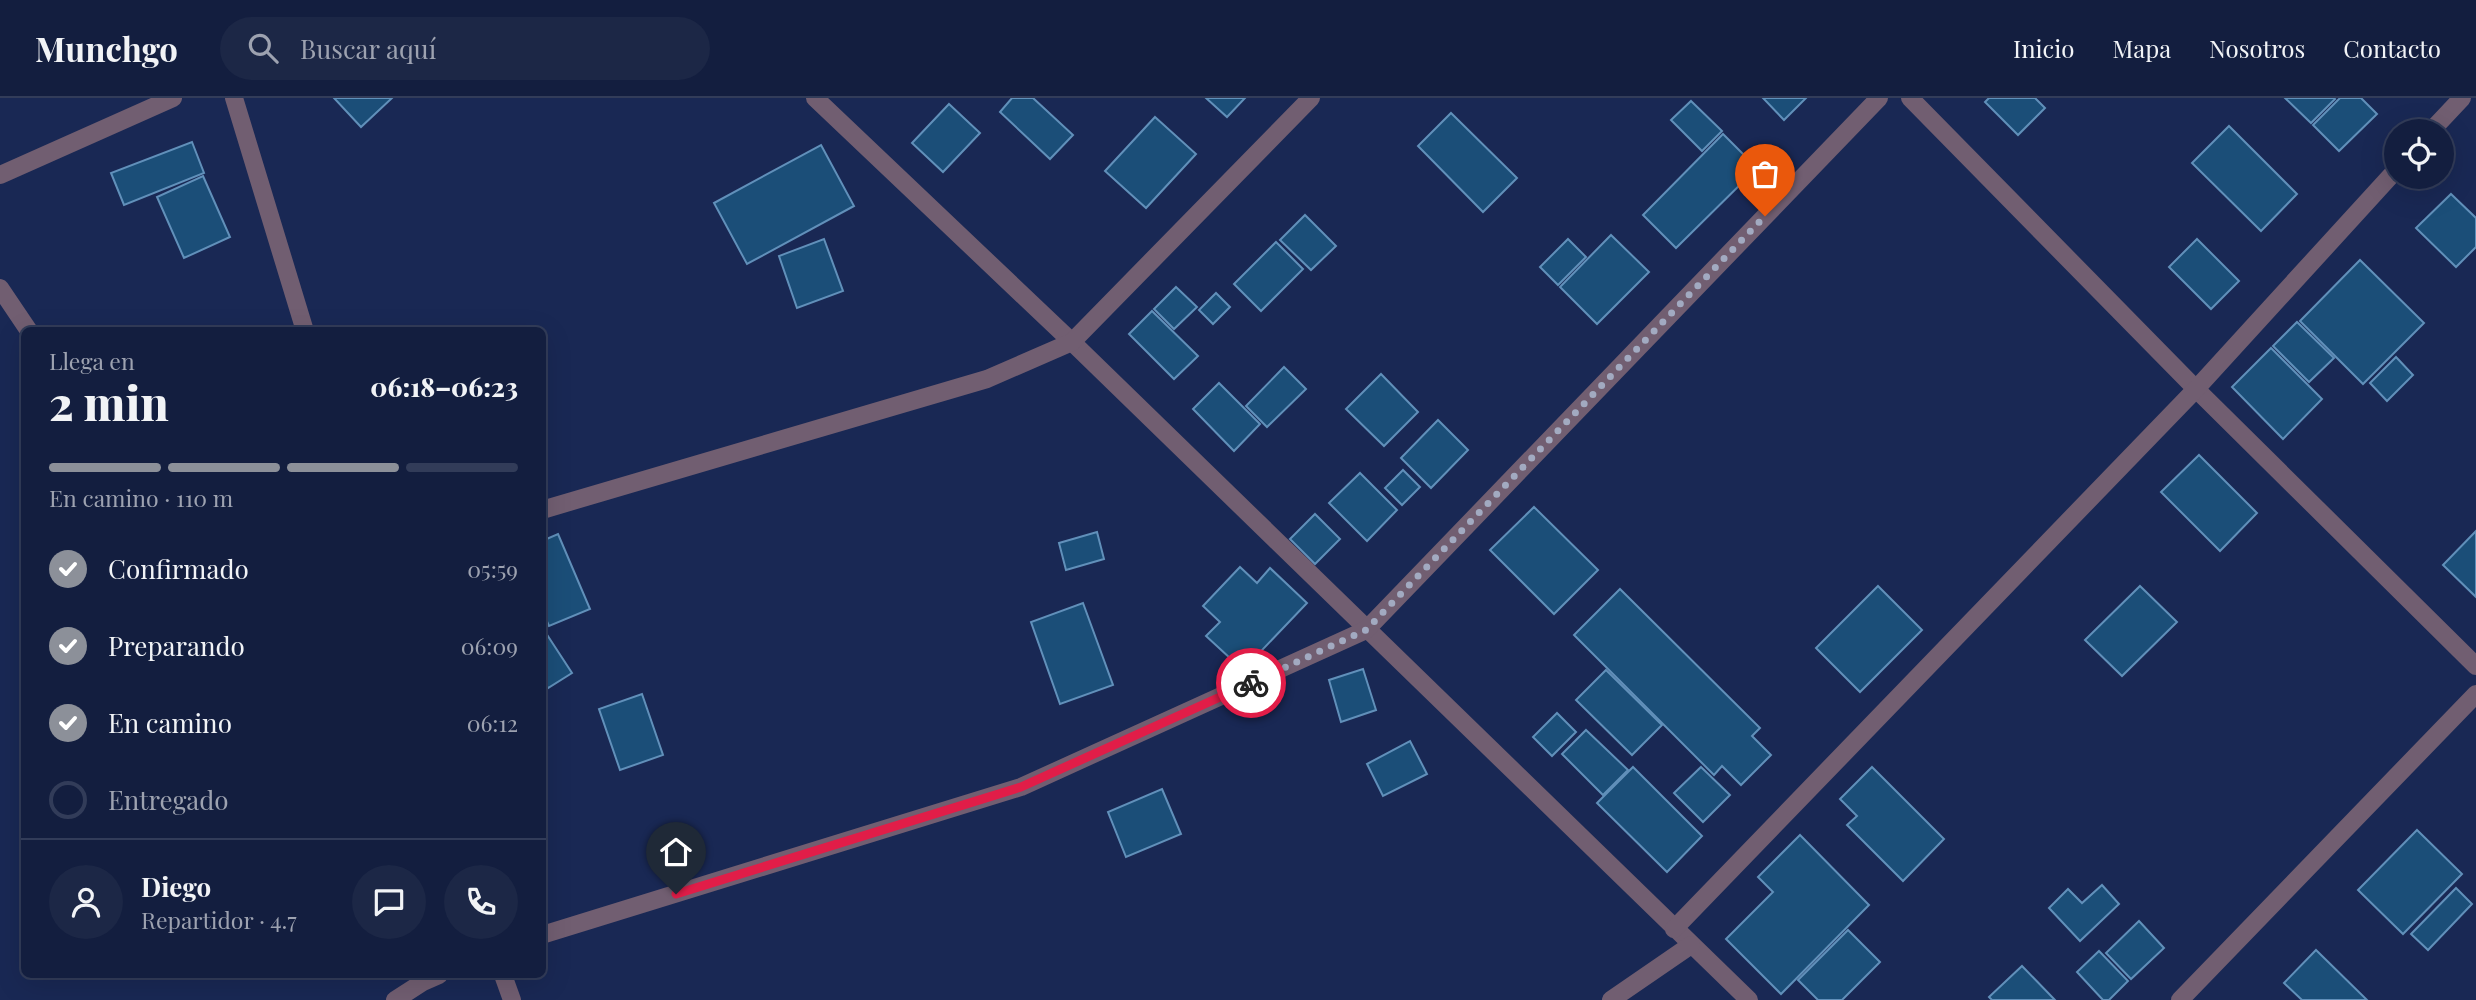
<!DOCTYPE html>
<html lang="es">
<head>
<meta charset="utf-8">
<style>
  body { margin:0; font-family:"Playfair Display",serif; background:#1c2746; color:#f1f3f6; height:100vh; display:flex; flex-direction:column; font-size:26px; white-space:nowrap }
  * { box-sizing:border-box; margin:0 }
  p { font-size:23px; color:#9da2b0 }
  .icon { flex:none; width:38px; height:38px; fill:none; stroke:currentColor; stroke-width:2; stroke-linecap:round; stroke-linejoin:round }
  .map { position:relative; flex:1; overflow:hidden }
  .side { position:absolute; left:21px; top:229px; width:525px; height:651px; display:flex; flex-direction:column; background:#131e3f; border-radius:10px; box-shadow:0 7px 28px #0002,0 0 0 2px #323c59 }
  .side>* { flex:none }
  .controls { position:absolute; left:2384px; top:21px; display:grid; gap:14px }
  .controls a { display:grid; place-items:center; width:70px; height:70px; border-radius:50%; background:#131e3f; box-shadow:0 7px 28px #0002,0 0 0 2px #323c59; font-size:35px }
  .pin { position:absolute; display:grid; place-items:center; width:60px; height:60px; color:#fff; margin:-72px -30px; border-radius:50% 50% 50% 0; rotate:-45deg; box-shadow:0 0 7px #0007 }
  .pin .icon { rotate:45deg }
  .courier { position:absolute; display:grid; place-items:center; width:70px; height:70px; margin:-35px; border:5px solid #e11d48; border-radius:50%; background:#fff; color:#222; box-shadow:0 2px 9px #0007 }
  .summary em { font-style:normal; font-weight:800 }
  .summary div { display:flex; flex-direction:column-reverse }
  .summary { display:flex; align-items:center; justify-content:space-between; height:119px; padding:0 28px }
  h1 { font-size:46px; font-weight:800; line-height:52px }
  .bar { display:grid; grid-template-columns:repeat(4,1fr); gap:10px 7px; align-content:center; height:84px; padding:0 28px }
  .bar i { height:9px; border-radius:5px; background:#323c59 }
  .bar .active { background:#8c9099 }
  .bar p { grid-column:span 4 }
  .line { display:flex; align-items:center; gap:18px; padding:0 28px; border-top:2px solid #323c59 }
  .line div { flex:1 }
  .round { display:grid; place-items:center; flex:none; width:74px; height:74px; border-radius:37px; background:#1c2746 }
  ol { padding:0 28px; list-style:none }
  li { display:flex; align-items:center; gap:21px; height:77px }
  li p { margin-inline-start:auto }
  li .icon { padding:7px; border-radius:50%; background:#8c9099; color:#fff; stroke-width:4 }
  li:last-child { color:#9da2b0 }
  li i { width:38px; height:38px; border:4px solid #323c59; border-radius:50% }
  header { display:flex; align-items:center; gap:42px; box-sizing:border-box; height:98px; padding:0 35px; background:#131e3f; border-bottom:2px solid #323c59 }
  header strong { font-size:33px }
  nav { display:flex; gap:38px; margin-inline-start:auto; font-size:24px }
  .search { width:490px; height:63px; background:#1c2746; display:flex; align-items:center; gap:18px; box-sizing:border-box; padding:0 24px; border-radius:38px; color:#9da2b0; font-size:26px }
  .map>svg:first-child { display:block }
</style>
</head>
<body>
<header>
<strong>Munchgo</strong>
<div class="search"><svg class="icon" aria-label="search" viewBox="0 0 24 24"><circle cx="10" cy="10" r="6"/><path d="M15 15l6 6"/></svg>Buscar aquí</div>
<nav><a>Inicio</a><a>Mapa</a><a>Nosotros</a><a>Contacto</a></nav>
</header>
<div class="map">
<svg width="2476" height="902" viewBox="0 0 2476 902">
  <rect width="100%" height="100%" fill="#192854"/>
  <g fill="#1b4e78" stroke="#6190ba" stroke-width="2">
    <path d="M334 0H392L361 29Z"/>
    <path d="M1012 0H1033L1073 37 1050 61 1000 14Z"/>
    <path d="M1206 0H1245L1227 19Z"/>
    <path d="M1763 0H1806L1784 22Z"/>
    <path d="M1989 0H2035L2045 10 2018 37 1985 4Z"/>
    <path d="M2285 0H2334L2335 1 2311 25Z"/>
    <path d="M2340 0H2361L2377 16 2339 53 2313 27Z"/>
    <path d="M1691 3 1722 33 1702 53 1671 22Z"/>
    <path d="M949 6 980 35 943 74 912 45Z"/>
    <path d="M1451 15 1517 80 1483 114 1418 48Z"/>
    <path d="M1155 19 1196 56 1146 110 1105 73Z"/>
    <path d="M2229 28 2297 96 2261 133 2192 65Z"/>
    <path d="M1723 36 1757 70 1676 150 1643 117Z"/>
    <path d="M192 44 204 75 124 107 111 75Z"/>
    <path d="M821 47 854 108 747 166 714 105Z"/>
    <path d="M203 78 230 139 184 160 157 99Z"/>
    <path d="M2451 96 2476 120V149L2456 169 2416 130Z"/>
    <path d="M1305 117 1336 148 1311 172 1280 142Z"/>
    <path d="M1611 137 1649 174 1597 226 1560 189Z"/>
    <path d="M824 141 843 193 797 210 779 158Z"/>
    <path d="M1568 141 1586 159 1558 187 1540 169Z"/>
    <path d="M2197 141 2239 183 2211 211 2169 169Z"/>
    <path d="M1276 144 1303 171 1261 213 1234 186Z"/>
    <path d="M2360 162 2424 225 2363 286 2300 223Z"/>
    <path d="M1176 189 1197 209 1174 231 1154 211Z"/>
    <path d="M1216 195 1230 209 1213 226 1199 212Z"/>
    <path d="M1152 213 1198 258 1174 281 1129 236Z"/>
    <path d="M2297 224 2334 260 2309 284 2273 248Z"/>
    <path d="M2271 250 2322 301 2283 341 2232 289Z"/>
    <path d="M2396 259 2413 277 2387 303 2370 285Z"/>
    <path d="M1284 269 1306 291 1267 329 1246 308Z"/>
    <path d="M1381 276 1418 314 1384 348 1346 311Z"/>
    <path d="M1219 285 1260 326 1234 353 1193 311Z"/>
    <path d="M1438 322 1468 352 1431 390 1401 360Z"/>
    <path d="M2199 357 2257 415 2220 453 2161 394Z"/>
    <path d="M1403 372 1420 389 1402 407 1385 390Z"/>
    <path d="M1360 375 1397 412 1367 443 1329 405Z"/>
    <path d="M1534 409 1598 472 1554 516 1490 452Z"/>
    <path d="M1315 416 1340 441 1315 466 1290 441Z"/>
    <path d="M2476 433V499L2443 467Z"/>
    <path d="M1097 434 1104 461 1066 472 1059 445Z"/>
    <path d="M558 436 590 511 549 528 542 512V443Z"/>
    <path d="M1240 469 1257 485 1270 470 1307 505 1243 572 1206 538 1220 524 1203 508Z"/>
    <path d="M1878 488 1922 532 1860 594 1816 550Z"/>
    <path d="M2140 488 2177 524 2122 578 2085 542Z"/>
    <path d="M1620 491 1760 630 1752 638 1771 657 1741 687 1722 668 1714 677 1574 537Z"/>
    <path d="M1083 505 1113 587 1060 606 1031 524Z"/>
    <path d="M542 529 572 575 548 590 542 580Z"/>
    <path d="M1363 571 1376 612 1341 624 1329 582Z"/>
    <path d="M1606 572 1662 627 1632 657 1576 602Z"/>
    <path d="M642 596 663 657 620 672 599 611Z"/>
    <path d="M1557 615 1576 634 1552 658 1533 639Z"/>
    <path d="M1586 632 1628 672 1603 697 1562 656Z"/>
    <path d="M1410 643 1427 676 1383 698 1367 666Z"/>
    <path d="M1633 669 1702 738 1667 774 1597 705Z"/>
    <path d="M1701 669 1730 697 1703 724 1674 695Z"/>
    <path d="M1872 669 1944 741 1903 783 1847 727 1857 718 1840 701Z"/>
    <path d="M1162 691 1181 736 1126 759 1108 714Z"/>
    <path d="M2417 732 2462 776 2403 836 2358 792Z"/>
    <path d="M1800 737 1869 807 1781 896 1726 841 1773 794 1758 779Z"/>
    <path d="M2102 787 2119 806 2080 843 2049 810 2068 791 2082 805Z"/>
    <path d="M2456 790 2472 806 2428 852 2411 836Z"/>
    <path d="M2139 823 2164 850 2131 881 2106 855Z"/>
    <path d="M1848 832 1880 864 1842 902H1818L1798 882Z"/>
    <path d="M2316 852 2367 902H2302L2284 885Z"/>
    <path d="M2099 853 2128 883 2109 902H2103L2077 874Z"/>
    <path d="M2022 868 2055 902H1992L1989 899Z"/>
  </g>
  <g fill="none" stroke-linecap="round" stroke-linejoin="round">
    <path stroke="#715e71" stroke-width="18" d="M395 902 423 884 439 877"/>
    <g stroke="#715e71" stroke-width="18">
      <path d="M234 0 305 233"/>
      <path d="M815 0 1072 244 1749 902"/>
      <path d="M1910 0 2196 291 2476 568"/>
      <path d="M2431 33 2462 0"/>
      <path d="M0 77 173 0"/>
      <path d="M0 190 29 233"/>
      <path d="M542 412 987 281 1072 244 1311 0"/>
      <path d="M1674 831 2196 291 2396 72"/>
      <path d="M542 837 1021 689 1366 532 1879 0"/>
      <path d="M503 877 512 902"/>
      <path d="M1611 902 1691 847"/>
      <path d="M2180 902 2476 596"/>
    </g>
  </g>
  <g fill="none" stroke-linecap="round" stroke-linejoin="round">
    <path stroke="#a2aac1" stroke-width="7" stroke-dasharray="0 12.6" d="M1251 585 1366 532 1765 118"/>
    <path stroke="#e11d48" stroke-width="9" d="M676 796 1021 689 1251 585"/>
  </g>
</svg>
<div class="controls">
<a><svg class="icon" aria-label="locate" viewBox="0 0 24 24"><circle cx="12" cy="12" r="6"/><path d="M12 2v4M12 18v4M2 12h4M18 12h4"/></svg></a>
</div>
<div class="pin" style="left:1765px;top:118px;background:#ea580c"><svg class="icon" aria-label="bag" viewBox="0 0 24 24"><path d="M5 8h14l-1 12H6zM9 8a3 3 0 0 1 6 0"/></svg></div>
<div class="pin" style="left:676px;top:796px;background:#1f2937"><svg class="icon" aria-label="home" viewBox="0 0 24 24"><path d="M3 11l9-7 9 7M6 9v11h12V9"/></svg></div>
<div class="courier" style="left:1251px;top:585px"><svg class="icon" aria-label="bike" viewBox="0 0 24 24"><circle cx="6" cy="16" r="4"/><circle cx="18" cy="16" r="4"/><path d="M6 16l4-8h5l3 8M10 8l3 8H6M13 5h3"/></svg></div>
<section class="side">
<div class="summary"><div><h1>2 min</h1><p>Llega en</p></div><em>06:18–06:23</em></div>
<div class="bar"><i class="active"></i><i class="active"></i><i class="active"></i><i></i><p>En camino · 110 m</p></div>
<ol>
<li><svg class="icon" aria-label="check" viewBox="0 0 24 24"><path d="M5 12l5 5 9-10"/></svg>Confirmado<p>05:59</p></li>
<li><svg class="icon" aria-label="check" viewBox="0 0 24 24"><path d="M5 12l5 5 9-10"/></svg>Preparando<p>06:09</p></li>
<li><svg class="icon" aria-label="check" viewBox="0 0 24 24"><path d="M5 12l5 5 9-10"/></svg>En camino<p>06:12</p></li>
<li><i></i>Entregado</li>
</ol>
<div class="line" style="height:126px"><a class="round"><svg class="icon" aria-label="person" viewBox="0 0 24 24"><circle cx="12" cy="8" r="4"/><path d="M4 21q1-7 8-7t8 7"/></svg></a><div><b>Diego</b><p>Repartidor · 4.7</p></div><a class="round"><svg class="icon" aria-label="chat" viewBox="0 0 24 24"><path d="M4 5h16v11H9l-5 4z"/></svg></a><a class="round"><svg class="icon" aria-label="phone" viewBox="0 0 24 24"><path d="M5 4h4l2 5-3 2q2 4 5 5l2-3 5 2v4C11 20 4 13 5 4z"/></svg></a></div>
</section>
</div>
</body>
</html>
